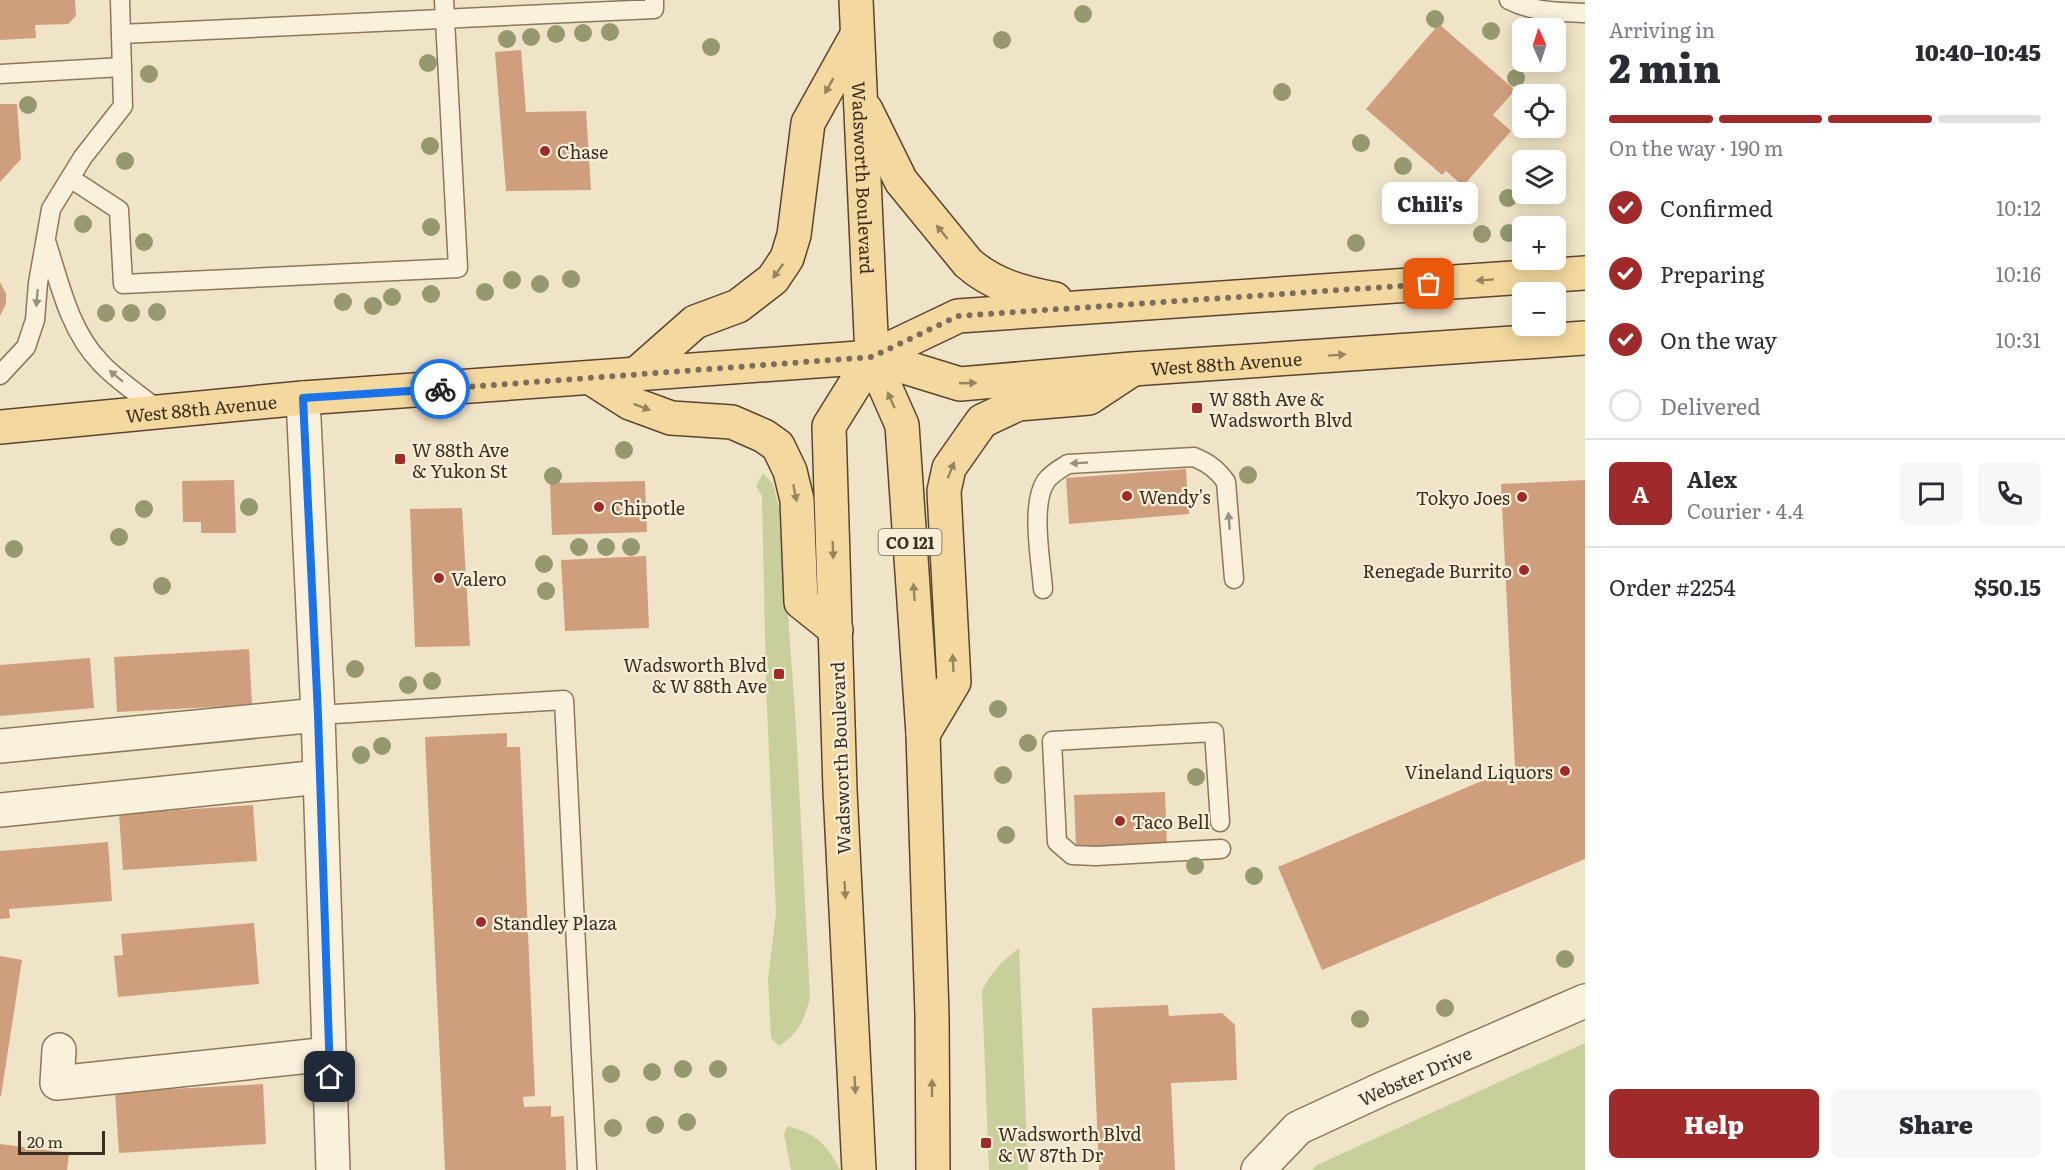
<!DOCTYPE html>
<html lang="en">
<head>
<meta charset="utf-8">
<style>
  body { margin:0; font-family:Literata,serif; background:#f7f7f7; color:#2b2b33; height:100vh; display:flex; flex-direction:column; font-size:22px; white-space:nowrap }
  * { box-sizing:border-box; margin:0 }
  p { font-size:20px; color:#7c7c81 }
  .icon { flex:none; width:33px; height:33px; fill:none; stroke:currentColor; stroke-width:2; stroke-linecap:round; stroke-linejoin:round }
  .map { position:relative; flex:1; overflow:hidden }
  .panel { display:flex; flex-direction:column; background:#fff; width:480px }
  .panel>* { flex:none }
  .needle { width:39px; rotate:357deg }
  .tools { position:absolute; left:1512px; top:18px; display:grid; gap:12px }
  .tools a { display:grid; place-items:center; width:54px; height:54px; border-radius:9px; background:#fff; box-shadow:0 3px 15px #0003; font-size:30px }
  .scale { position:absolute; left:18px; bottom:15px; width:87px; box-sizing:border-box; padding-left:6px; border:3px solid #3d2e20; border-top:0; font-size:16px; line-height:21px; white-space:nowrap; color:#3d2e20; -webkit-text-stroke:4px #f7eed8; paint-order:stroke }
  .pin { position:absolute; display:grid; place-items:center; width:51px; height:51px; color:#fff; margin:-26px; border-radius:12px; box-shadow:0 3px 9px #0006 }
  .courier { position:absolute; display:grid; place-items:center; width:60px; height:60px; margin:-30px; border:4px solid #1a73e8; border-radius:50%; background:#fff; color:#222; box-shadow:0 2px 8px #0007 }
  .bubble { position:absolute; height:42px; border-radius:9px; background:#fff; box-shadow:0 3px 15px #0003; font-size:20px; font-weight:800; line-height:42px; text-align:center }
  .headline em { font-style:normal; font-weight:800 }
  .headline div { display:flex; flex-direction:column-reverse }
  .headline { display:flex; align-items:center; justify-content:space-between; height:102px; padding:0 24px }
  h1 { font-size:39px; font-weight:800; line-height:45px }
  .bar { display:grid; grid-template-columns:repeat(4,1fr); gap:9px 6px; align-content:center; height:72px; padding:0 24px }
  .bar i { height:8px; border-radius:4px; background:#e1e1e2 }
  .bar .current { background:#9e2a2b }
  .bar p { grid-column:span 4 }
  .line { display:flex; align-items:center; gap:15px; padding:0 24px; border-top:2px solid #e1e1e2 }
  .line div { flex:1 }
  .round { display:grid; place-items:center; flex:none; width:63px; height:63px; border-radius:9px; background:#f7f7f7 }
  ol { padding:0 24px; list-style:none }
  li { display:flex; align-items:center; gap:18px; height:66px }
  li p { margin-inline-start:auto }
  li .icon { padding:6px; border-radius:50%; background:#9e2a2b; color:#fff; stroke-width:4 }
  li:last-child { color:#7c7c81 }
  li i { width:33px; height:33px; border:3px solid #e1e1e2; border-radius:50% }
  .primary-button { display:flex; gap:12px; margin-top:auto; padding:12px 24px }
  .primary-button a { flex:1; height:69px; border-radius:9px; background:#9e2a2b; color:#fff; font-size:24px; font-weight:800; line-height:69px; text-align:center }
  .primary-button a+a { background:#f7f7f7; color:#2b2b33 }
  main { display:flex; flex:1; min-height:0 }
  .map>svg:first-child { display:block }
</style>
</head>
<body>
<main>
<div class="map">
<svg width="1585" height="1170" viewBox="0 0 1585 1170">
  <rect width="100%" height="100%" fill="#f0e4c8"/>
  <g fill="#c9cf9b">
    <path d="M763 473 773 484 781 515 796 727 810 997C805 1019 798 1034 779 1046L771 1038 768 979 776 913 766 685 762 496 756 486Z"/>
    <path d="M1019 948 1028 1170H989L982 991C991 972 1002 961 1019 948Z"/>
    <path d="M1585 1043V1170H1312L1317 1165Z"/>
    <path d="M788 1126C816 1134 827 1144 840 1170H791L784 1134Z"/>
  </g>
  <g fill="#cf9f7d">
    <path d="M0 0H75L76 16 68 24 35 25 36 38 0 40Z"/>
    <path d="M1439 24 1515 90 1493 115 1511 131 1463 186 1446 171 1442 175 1366 109Z"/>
    <path d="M521 50 526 112 586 111 591 190 506 191 495 52Z"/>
    <path d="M0 104H17L21 159 0 182Z"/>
    <path d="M0 282 6 294V304L0 316Z"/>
    <path d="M1186 469 1189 514 1069 524 1066 478Z"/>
    <path d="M234 480 236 533H201V522H183L182 481Z"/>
    <path d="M1585 480V859L1322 970 1278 867 1515 767 1501 484Z"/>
    <path d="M645 481 647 532 552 535 550 483Z"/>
    <path d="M462 508 470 646 415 647 410 509Z"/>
    <path d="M646 556 649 628 565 631 561 560Z"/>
    <path d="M249 649 252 705 117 712 114 657Z"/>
    <path d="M90 658 94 708 0 716V665Z"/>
    <path d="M507 733V747H520L535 1096 523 1097 524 1107 551 1106V1117L564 1116 566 1170H445L425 737Z"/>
    <path d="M1165 792 1167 847 1076 849 1074 795Z"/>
    <path d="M253 805 257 861 123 870 119 814Z"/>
    <path d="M108 842 112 901 9 909 10 918 0 919V851Z"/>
    <path d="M254 923 259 984 118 997 114 956 123 955 121 934Z"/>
    <path d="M0 956 22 960 1 1096H0Z"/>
    <path d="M1168 1005 1169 1016 1222 1013 1235 1025 1237 1080 1171 1083 1175 1170H1099L1092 1008Z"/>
    <path d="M263 1084 266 1144 119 1153 115 1092Z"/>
    <path d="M0 1144 69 1153 67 1170H0Z"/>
  </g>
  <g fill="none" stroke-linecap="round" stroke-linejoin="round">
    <g stroke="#8d765c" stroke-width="21">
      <g id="lane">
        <path d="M1509 0C1532 12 1560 12 1585 13"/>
        <path d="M121 34 654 9V0"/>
        <path d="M0 74 122 67"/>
        <path d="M70 178 119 210 123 284 458 268 444 0"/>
        <path d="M47 244C60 285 70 331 100 362 116 380 143 397 161 412"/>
        <path d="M0 375 26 347 35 320 38 283 51 209 83 157 123 106 120 0"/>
        <path d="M1043 589C1041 561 1030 504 1046 481 1052 473 1060 469 1068 464L1194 457C1208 463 1217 469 1226 482L1234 579"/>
        <path d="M318 715 564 700 587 1170"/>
        <path d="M1220 822 1214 732 1052 741 1057 842 1072 855 1096 856 1221 849"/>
      </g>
    </g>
    <g stroke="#8d765c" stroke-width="36">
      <g id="street">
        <path d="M303 398 318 715 333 1170"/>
        <path d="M0 746 318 715"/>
        <path d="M0 810 320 777"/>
        <path d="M59 1050 57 1083 329 1054"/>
        <path id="s1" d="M1258 1170 1298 1128 1382 1089 1585 1001"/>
      </g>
    </g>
    <g stroke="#5b4430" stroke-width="36">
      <g id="primary">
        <path id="s2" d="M856 0 872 357 902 425 923 734 932 1015 933 1170"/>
        <path d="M866 110 901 181 968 263C993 285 1023 293 1055 299"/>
        <path d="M872 357 958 316 1585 273"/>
        <path d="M635 375 695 322 738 306 773 279 787 258 794 235 808 123 857 35"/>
        <path d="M591 378 630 403 671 418 732 422 764 436 778 446 790 471 797 500 801 602 836 630"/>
        <path id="s3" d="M0 427 303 398 872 357 960 384 1132 369 1585 338"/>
        <path d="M923 734 954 682 944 491 949 468 982 421 1018 404 1089 398 1130 371"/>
        <path d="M859 1170 840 790 829 426 872 357"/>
      </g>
    </g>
    <use href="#lane" stroke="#faf1dc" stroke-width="18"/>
    <use href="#street" stroke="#faf1dc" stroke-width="33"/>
    <use href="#primary" stroke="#f3d9a0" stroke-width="33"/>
  </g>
  <g fill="#96986f">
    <circle cx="1083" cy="14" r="9"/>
    <circle cx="1435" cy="19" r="9"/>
    <circle cx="1491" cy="31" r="9"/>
    <circle cx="610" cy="32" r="9"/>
    <circle cx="583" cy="33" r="9"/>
    <circle cx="556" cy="34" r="9"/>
    <circle cx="531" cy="37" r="9"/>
    <circle cx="507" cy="39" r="9"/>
    <circle cx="1002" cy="40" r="9"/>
    <circle cx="711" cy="47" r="9"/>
    <circle cx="428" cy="63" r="9"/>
    <circle cx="149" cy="74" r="9"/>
    <circle cx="1516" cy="78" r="9"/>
    <circle cx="1282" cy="92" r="9"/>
    <circle cx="28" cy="105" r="9"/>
    <circle cx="1361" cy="143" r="9"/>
    <circle cx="430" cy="146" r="9"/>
    <circle cx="125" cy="161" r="9"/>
    <circle cx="1403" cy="166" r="9"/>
    <circle cx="1508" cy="198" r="9"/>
    <circle cx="83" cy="224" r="9"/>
    <circle cx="431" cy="227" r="9"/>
    <circle cx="1509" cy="233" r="9"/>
    <circle cx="1482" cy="234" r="9"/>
    <circle cx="144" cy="242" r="9"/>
    <circle cx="1356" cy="243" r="9"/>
    <circle cx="571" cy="279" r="9"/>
    <circle cx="512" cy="280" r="9"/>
    <circle cx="540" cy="284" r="9"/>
    <circle cx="485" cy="292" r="9"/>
    <circle cx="431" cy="294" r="9"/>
    <circle cx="392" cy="297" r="9"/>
    <circle cx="343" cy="302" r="9"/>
    <circle cx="373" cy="306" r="9"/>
    <circle cx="157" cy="312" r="9"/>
    <circle cx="106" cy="313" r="9"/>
    <circle cx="131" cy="313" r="9"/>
    <circle cx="624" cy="450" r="9"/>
    <circle cx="1248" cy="475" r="9"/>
    <circle cx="553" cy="476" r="9"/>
    <circle cx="249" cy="507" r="9"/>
    <circle cx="144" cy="509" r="9"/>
    <circle cx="119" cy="537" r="9"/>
    <circle cx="579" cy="547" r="9"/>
    <circle cx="606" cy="547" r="9"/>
    <circle cx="631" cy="547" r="9"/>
    <circle cx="14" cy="549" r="9"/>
    <circle cx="544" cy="564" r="9"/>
    <circle cx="162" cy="586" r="9"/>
    <circle cx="546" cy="591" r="9"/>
    <circle cx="355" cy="669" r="9"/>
    <circle cx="432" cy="681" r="9"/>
    <circle cx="408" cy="685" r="9"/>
    <circle cx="998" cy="709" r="9"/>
    <circle cx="1028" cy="743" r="9"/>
    <circle cx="382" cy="746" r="9"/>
    <circle cx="361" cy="755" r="9"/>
    <circle cx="1003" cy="775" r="9"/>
    <circle cx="1196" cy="777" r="9"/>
    <circle cx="1006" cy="835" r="9"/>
    <circle cx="1195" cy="866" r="9"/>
    <circle cx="1254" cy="876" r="9"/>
    <circle cx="1565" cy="959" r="9"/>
    <circle cx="1445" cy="1008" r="9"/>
    <circle cx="1360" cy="1019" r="9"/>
    <circle cx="683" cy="1069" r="9"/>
    <circle cx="718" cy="1069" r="9"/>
    <circle cx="652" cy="1072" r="9"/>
    <circle cx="611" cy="1074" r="9"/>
    <circle cx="687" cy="1122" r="9"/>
    <circle cx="655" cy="1125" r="9"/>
    <circle cx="613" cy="1128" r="9"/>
  </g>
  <defs><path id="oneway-solid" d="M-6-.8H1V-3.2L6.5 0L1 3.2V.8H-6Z" transform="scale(1.5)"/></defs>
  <g fill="#988460">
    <use href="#oneway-solid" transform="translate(829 86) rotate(119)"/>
    <use href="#oneway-solid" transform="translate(942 232) rotate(-129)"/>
    <use href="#oneway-solid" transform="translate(778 271) rotate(126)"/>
    <use href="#oneway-solid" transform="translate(1485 280) rotate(176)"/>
    <use href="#oneway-solid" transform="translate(1337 355) rotate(-4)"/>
    <use href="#oneway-solid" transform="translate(968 383) rotate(-2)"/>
    <use href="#oneway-solid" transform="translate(891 400) rotate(-114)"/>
    <use href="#oneway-solid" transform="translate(642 407) rotate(21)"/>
    <use href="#oneway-solid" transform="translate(951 470) rotate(-68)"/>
    <use href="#oneway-solid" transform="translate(795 493) rotate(79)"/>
    <use href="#oneway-solid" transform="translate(833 550) rotate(88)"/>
    <use href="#oneway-solid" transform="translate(914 592) rotate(-94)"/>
    <use href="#oneway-solid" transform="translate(953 663) rotate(-93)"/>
    <use href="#oneway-solid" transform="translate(845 890) rotate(87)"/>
    <use href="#oneway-solid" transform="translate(855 1085) rotate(87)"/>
    <use href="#oneway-solid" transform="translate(932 1088) rotate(-90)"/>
  </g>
  <g fill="#9c907e">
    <use href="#oneway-solid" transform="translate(37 298) rotate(95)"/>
    <use href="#oneway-solid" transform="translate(116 376) rotate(-141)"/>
    <use href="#oneway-solid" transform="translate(1079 463) rotate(177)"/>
    <use href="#oneway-solid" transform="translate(1229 521) rotate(-95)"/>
  </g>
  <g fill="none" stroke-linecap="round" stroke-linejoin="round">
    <path stroke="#7c6e5b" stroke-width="6" stroke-dasharray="0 10.8" d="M440 389 872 357 958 316 1429 284"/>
    <path stroke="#1a73e8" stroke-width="8" d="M330 1077 318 715 303 398 440 389"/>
  </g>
  <g fill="#9e2a2b" stroke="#f7eed8" stroke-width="2">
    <circle cx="545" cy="151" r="6"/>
    <rect x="1191" y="402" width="12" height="12" rx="3"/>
    <rect x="394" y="453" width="12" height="12" rx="3"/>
    <circle cx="1127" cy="496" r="6"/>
    <circle cx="1522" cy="497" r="6"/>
    <circle cx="599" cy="507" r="6"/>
    <circle cx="1524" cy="570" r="6"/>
    <circle cx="439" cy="578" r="6"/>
    <rect x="773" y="668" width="12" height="12" rx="3"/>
    <circle cx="1565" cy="771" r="6"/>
    <circle cx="1120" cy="821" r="6"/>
    <circle cx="481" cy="922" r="6"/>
    <rect x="980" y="1137" width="12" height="12" rx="3"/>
  </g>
  <g text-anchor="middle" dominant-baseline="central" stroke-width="4.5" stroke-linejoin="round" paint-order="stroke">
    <rect fill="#f7eed8" stroke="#756857" stroke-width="1.5" x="878.5" y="529" width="63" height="26" rx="4.5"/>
    <g font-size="16" font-weight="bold" fill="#3d2e20">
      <text x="910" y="542">CO 121</text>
    </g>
    <g font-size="18" fill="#3d2e20" stroke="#f7eed8" text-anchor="start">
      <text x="557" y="151">Chase</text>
      <text x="1209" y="398">W 88th Ave &amp;<tspan x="1209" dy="21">Wadsworth Blvd</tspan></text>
      <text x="412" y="449">W 88th Ave<tspan x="412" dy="21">&amp; Yukon St</tspan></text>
      <text x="1139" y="496">Wendy's</text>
      <text x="1510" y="497" text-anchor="end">Tokyo Joes</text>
      <text x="611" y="507">Chipotle</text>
      <text x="1512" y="570" text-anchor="end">Renegade Burrito</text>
      <text x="451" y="578">Valero</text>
      <text x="767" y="664" text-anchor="end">Wadsworth Blvd<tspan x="767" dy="21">&amp; W 88th Ave</tspan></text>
      <text x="1553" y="771" text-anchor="end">Vineland Liquors</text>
      <text x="1132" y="821">Taco Bell</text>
      <text x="493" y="922">Standley Plaza</text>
      <text x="998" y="1133">Wadsworth Blvd<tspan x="998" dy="21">&amp; W 87th Dr</tspan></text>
    </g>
    <g font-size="18" fill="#3d2e20" stroke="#f7eed8">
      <text stroke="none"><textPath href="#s2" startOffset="178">Wadsworth Boulevard</textPath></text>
      <text stroke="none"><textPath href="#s3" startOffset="1234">West 88th Avenue</textPath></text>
      <text stroke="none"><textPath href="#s3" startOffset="202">West 88th Avenue</textPath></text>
      <text transform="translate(840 758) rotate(-92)">Wadsworth Boulevard</text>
      <text stroke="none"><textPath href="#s1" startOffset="186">Webster Drive</textPath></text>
    </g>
  </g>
</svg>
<div class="tools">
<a><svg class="needle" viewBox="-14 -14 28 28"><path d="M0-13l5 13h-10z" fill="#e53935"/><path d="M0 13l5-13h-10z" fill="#7c7c81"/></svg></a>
<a><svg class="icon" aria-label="locate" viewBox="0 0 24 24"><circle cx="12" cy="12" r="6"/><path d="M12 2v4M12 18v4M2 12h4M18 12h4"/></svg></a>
<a><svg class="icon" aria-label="layers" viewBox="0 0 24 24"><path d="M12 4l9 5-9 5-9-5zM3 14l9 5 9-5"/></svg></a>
<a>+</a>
<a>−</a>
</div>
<div class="scale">20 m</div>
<div class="pin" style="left:1429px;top:284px;background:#ea580c"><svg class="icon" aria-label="bag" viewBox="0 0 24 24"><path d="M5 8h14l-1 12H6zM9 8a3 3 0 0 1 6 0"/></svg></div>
<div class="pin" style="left:330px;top:1077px;background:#1f2937"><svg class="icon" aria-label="home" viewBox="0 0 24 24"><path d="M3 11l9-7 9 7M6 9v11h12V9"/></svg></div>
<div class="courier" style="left:440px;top:389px"><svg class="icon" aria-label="bike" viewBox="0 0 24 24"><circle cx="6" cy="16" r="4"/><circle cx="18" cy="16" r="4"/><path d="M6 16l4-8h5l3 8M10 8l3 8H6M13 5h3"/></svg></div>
<div class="bubble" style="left:1382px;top:182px;width:96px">Chili's</div>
</div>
<section class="panel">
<div class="headline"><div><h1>2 min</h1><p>Arriving in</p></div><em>10:40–10:45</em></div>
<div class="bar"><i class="current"></i><i class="current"></i><i class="current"></i><i></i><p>On the way · 190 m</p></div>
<ol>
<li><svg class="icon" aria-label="check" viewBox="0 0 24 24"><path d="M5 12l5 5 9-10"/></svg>Confirmed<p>10:12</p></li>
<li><svg class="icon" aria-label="check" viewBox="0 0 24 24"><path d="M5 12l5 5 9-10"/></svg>Preparing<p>10:16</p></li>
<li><svg class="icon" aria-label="check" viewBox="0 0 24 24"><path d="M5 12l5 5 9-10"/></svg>On the way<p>10:31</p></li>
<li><i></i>Delivered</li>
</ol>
<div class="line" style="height:108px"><b class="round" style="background:#9e2a2b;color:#fff">A</b><div><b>Alex</b><p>Courier · 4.4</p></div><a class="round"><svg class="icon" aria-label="chat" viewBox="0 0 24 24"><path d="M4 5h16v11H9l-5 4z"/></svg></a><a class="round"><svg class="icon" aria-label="phone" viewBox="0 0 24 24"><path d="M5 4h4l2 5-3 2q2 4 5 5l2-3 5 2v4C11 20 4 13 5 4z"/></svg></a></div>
<div class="line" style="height:78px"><div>Order #2254</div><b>$50.15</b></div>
<div class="primary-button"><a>Help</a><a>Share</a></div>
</section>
</main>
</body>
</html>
